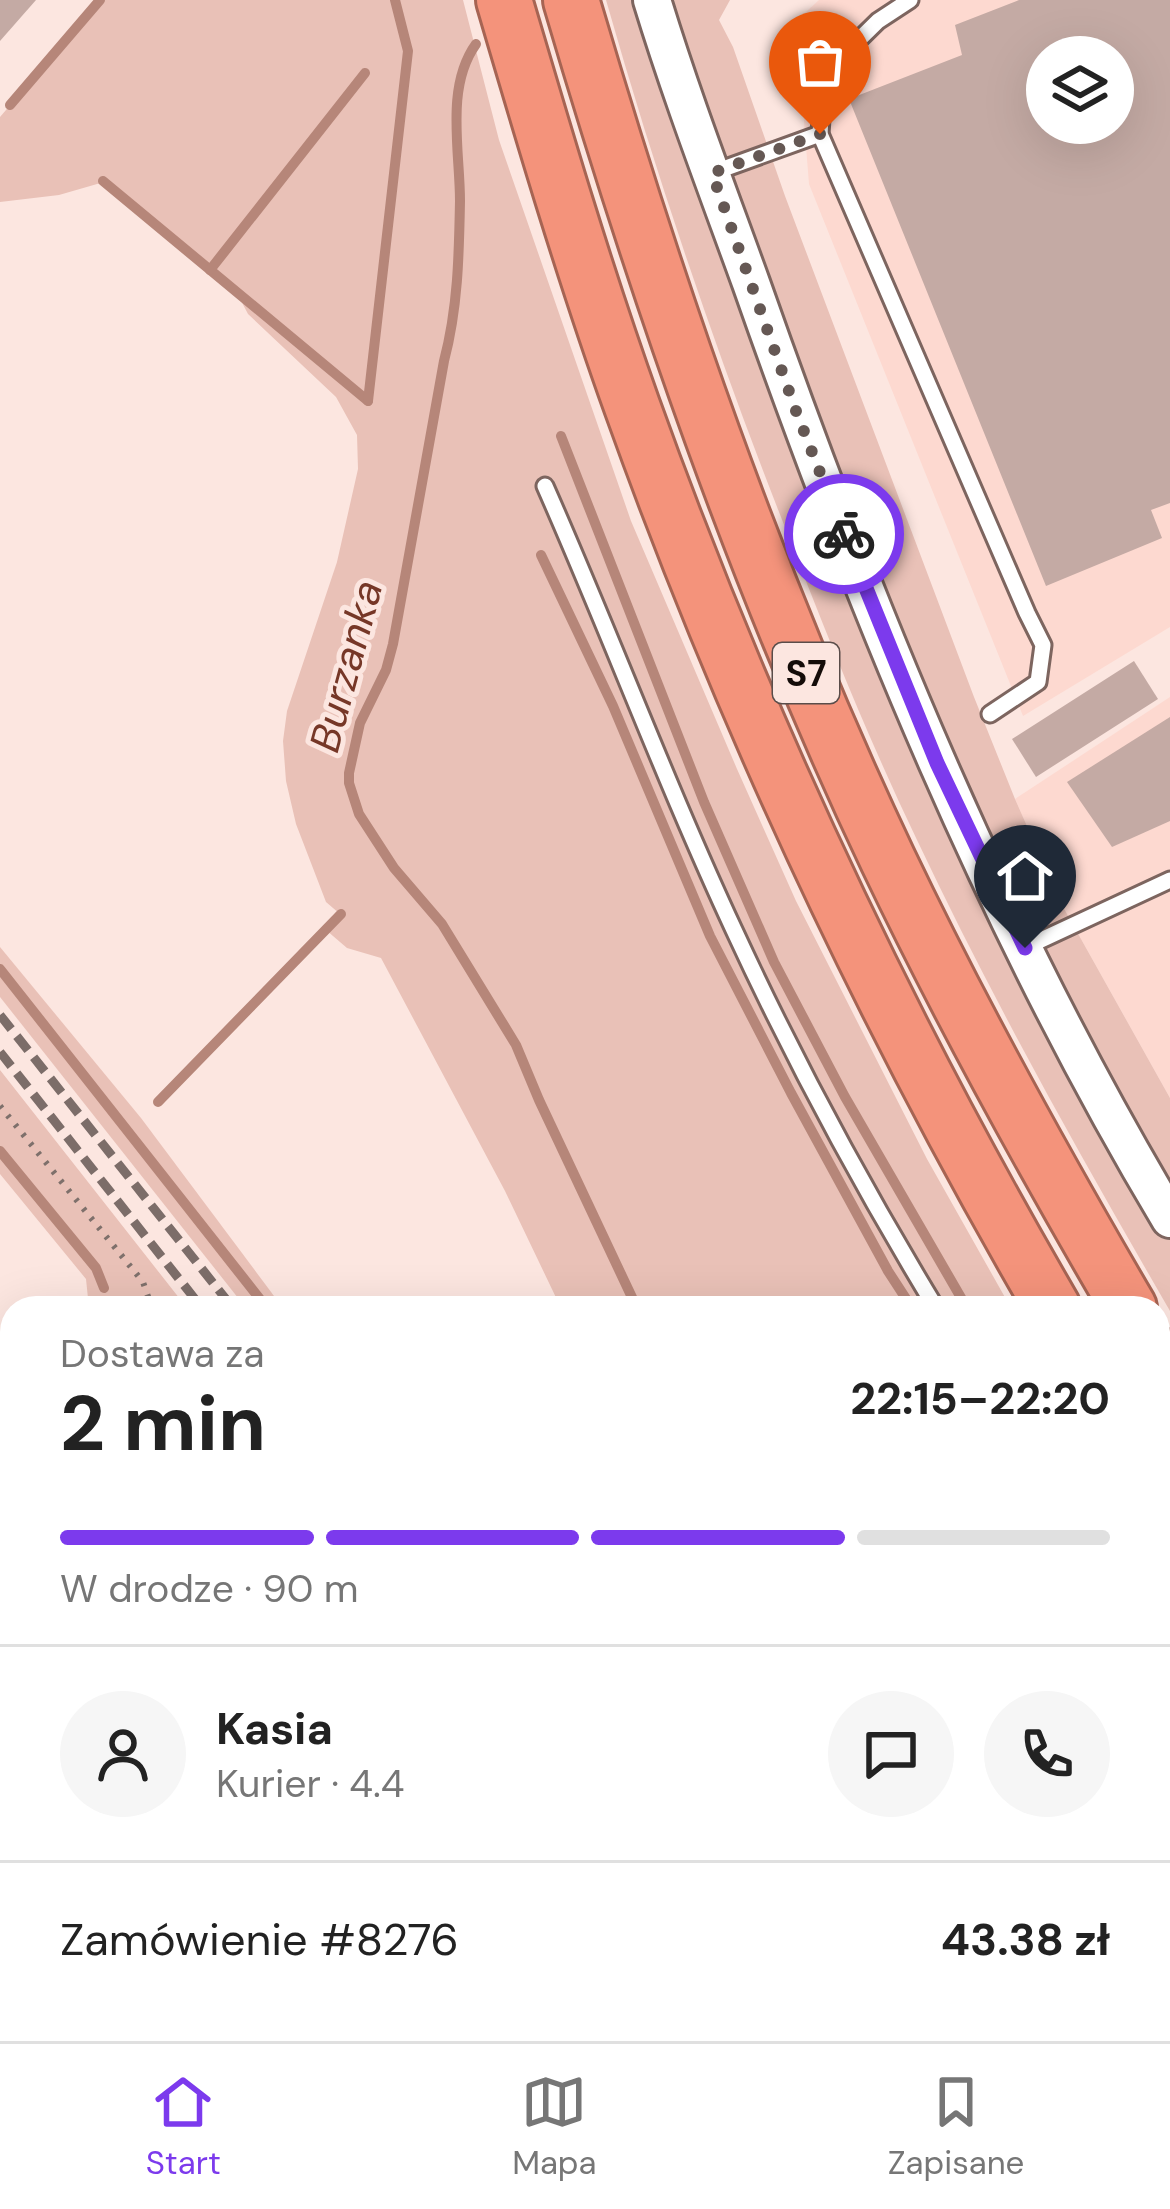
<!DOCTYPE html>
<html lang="pl">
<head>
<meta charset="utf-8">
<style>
  body { margin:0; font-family:"DM Sans",sans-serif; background:#f6f6f6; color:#222; height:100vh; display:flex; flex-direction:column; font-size:45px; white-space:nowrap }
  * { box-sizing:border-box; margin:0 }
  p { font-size:39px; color:#767676 }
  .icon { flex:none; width:66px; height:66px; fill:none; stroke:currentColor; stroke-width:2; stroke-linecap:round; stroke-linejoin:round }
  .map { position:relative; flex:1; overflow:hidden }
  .panel { position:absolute; left:0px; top:1296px; width:1170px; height:747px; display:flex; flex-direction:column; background:#fff; border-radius:36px 36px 0 0; box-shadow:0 12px 48px #0002 }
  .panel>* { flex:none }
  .tools { position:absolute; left:1026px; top:36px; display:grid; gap:24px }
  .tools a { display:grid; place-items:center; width:108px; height:108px; border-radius:50%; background:#fff; box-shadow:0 12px 48px #0002; font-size:60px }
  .pin { position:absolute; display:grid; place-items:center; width:102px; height:102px; color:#fff; margin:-123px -51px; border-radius:50% 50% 50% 0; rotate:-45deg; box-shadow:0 0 12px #0007 }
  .pin .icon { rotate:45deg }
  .courier { position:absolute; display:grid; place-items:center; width:120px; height:120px; margin:-60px; border:9px solid #7c3aed; border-radius:50%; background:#fff; color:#222; box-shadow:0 3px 15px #0007 }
  .overview em { font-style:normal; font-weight:700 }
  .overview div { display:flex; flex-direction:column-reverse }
  .overview { display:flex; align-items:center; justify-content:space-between; height:204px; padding:0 60px }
  h1 { font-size:78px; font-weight:700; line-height:90px }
  .bar { display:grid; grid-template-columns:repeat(4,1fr); gap:18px 12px; align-content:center; height:144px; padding:0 60px }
  .bar i { height:15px; border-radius:9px; background:#e0e0e0 }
  .bar .active { background:#7c3aed }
  .bar p { grid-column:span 4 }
  .line { display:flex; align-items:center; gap:30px; padding:0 60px; border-top:3px solid #e0e0e0 }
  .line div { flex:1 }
  .round { display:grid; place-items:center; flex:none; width:126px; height:126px; border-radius:63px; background:#f6f6f6 }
  .tab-bar { display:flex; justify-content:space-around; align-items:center; height:168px; border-top:3px solid #e0e0e0; background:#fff; font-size:33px; color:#767676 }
  .tab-bar a { display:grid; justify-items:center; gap:6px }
  .tab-bar .active { color:#7c3aed }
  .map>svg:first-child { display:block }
</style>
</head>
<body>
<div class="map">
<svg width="1170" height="2041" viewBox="0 0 1170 2041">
  <rect width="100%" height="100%" fill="#fce6e0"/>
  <g fill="#fdd9d0" fill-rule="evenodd">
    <path d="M819 0H1170V627L1023 716 809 184 796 21ZM1047 57H1113V123H1047Z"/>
    <path d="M1170 697V1098L1062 905 1015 799Z"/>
  </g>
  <g fill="#e9c1b7">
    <path d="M100 0H463L499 140 631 521 737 769 796 901 927 1159 1011 1308H561L505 1191 381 958 347 948 326 930 340 914 326 902 296 824 286 781 283 741 287 711 337 562 358 469 357 435 336 397 248 314 237 293 104 182 59 195 0 202V117Z"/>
    <path d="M606 0H730L719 20 733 47 785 196 974 697 1015 799 1062 905 1170 1098V1311C1081 1157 993 1001 917 840 870 742 829 641 790 540 720 363 658 183 606 0Z"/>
    <path d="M0 947 141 1118 283 1308H246L0 997Z"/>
    <path d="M0 1070 187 1308H89L86 1279 0 1174Z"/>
    <path d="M12 1414V1740L0 1754V1558C9 1513 0 1455 12 1414Z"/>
    <path d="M1158 1545 1170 1563V2041H823L815 2031H1158Z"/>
    <path d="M605 2031H761L769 2041H611Z"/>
  </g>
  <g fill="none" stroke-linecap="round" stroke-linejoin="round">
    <g stroke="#b68679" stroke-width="10">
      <path d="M476 44C445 87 460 151 460 201 459 255 458 308 444 361L393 644 386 670 360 723 349 773V783L359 814 394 868 442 924 516 1045 539 1100 637 1308"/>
      <path d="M10 105 100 0"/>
      <path d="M103 181 368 401"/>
      <path d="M210 270 365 73"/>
      <path d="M368 401 408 51 395 0"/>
      <path d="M561 436 704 802 774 962 845 1097 967 1308"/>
      <path d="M541 555 613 706 710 936 791 1093 888 1271 912 1308"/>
      <path d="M0 969 267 1308"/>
      <path d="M158 1102 341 914"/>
      <path d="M0 1151 96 1268 104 1288"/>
      <path d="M1158 1602 1170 1619"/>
      <path d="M0 1645 12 1631"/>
      <path d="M1158 1682 1170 1697"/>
      <path d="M0 1719 12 1706"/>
      <path d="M622 2031 630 2041"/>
      <path d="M978 2041V2031"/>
    </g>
  </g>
  <g fill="#c4aaa4" fill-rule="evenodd">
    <path d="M0 0H36L0 41Z"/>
    <path d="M1019 0H1170V503L1151 510 1162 538 1046 586 849 99 962 55 955 25ZM1047 57H1113V123H1047Z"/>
    <path d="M1134 661 1158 699 1036 777 1012 739Z"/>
    <path d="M1170 717V821L1112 847 1067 782Z"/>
  </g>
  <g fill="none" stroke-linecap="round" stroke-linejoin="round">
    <g stroke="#7d655f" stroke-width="21">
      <g id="service">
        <path d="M910 0 878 21 824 74 820 134 1027 613 1043 645 1038 682 990 714"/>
        <path d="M712 173 820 134"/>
        <path d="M545 486C610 633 666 784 734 930 794 1060 862 1186 936 1308"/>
        <path d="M1026 947 1170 880"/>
        <path d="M1158 1647 1170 1664"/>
      </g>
    </g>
    <g stroke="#7d655f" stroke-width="42">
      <path id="tertiary" d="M652 0C681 95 717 189 751 283 864 605 994 925 1170 1219"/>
    </g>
    <g stroke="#a66453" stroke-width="60">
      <g id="motorway">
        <path d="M504 0C544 136 584 272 632 406 745 722 884 1018 1053 1308"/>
        <path d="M571 0C657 292 757 584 888 860 961 1013 1043 1161 1129 1308"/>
        <path d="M1158 1355 1170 1374"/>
        <path d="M1158 1481 1170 1500"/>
      </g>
    </g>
    <g stroke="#7e706b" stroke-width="6" stroke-dasharray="3 9" stroke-linecap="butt">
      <path d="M0 1106 143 1282 152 1308"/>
      <path d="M49 1301 120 1308"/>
      <path d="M0 1681 12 1668"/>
      <path d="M645 2031 654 2041"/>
    </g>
    <use href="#service" stroke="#fff" stroke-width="15"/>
    <use href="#tertiary" stroke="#fff" stroke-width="36"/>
    <use href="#motorway" stroke="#f4937b" stroke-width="54"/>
    <g stroke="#7c6d69" stroke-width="9" stroke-dasharray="18 9" stroke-linecap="butt">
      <path d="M0 1015 233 1308"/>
      <path d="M0 1052 202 1308"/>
      <path d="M775 2031 783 2041"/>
      <path d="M803 2031 811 2041"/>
    </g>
  </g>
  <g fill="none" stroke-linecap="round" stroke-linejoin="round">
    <path stroke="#655854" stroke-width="12" stroke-dasharray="0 21.6" d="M820 134 712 173 796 411 844 534"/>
    <path stroke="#7c3aed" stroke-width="15" d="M844 534 937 763 1025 948"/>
  </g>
  <g text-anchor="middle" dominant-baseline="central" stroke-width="10" stroke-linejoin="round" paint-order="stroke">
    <rect fill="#fce6e0" stroke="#5a4d4a" stroke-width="3" x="773" y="643" width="66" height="60" rx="9"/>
    <g font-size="36" font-weight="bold" fill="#140c09">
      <text x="806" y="673">S7</text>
    </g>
    <g font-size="42" font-style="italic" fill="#763727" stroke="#fce6e0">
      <text transform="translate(346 666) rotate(-75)">Burzanka</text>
    </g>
  </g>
</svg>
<div class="tools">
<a><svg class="icon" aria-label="layers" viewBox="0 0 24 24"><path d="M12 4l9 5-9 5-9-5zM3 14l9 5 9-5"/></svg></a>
</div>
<div class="pin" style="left:820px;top:134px;background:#ea580c"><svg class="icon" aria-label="bag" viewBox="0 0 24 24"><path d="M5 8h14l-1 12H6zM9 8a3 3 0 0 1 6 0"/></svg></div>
<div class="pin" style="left:1025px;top:948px;background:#1f2937"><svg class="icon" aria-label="home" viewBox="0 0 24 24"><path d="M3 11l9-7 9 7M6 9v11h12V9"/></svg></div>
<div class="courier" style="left:844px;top:534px"><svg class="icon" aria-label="bike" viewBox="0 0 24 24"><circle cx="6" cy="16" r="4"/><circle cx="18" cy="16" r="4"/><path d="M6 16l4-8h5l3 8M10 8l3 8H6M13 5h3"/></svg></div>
<section class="panel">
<div class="overview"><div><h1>2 min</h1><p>Dostawa za</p></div><em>22:15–22:20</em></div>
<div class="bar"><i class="active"></i><i class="active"></i><i class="active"></i><i></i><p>W drodze · 90 m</p></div>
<div class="line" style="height:216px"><a class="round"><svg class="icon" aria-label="person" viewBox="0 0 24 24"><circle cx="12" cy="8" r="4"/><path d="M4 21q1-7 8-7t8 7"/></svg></a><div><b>Kasia</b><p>Kurier · 4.4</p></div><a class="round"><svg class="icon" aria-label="chat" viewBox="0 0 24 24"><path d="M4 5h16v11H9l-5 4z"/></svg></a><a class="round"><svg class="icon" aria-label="phone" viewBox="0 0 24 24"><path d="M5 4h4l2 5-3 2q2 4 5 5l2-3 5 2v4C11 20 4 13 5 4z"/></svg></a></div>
<div class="line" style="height:156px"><div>Zamówienie #8276</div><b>43.38 zł</b></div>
</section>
</div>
<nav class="tab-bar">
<a class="active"><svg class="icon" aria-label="home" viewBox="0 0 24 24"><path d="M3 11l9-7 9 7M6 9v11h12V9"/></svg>Start</a>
<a><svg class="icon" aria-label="map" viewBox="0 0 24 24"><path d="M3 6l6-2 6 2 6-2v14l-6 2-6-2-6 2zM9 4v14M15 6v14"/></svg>Mapa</a>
<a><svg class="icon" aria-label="saved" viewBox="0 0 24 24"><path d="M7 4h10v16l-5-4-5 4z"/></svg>Zapisane</a>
</nav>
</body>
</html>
